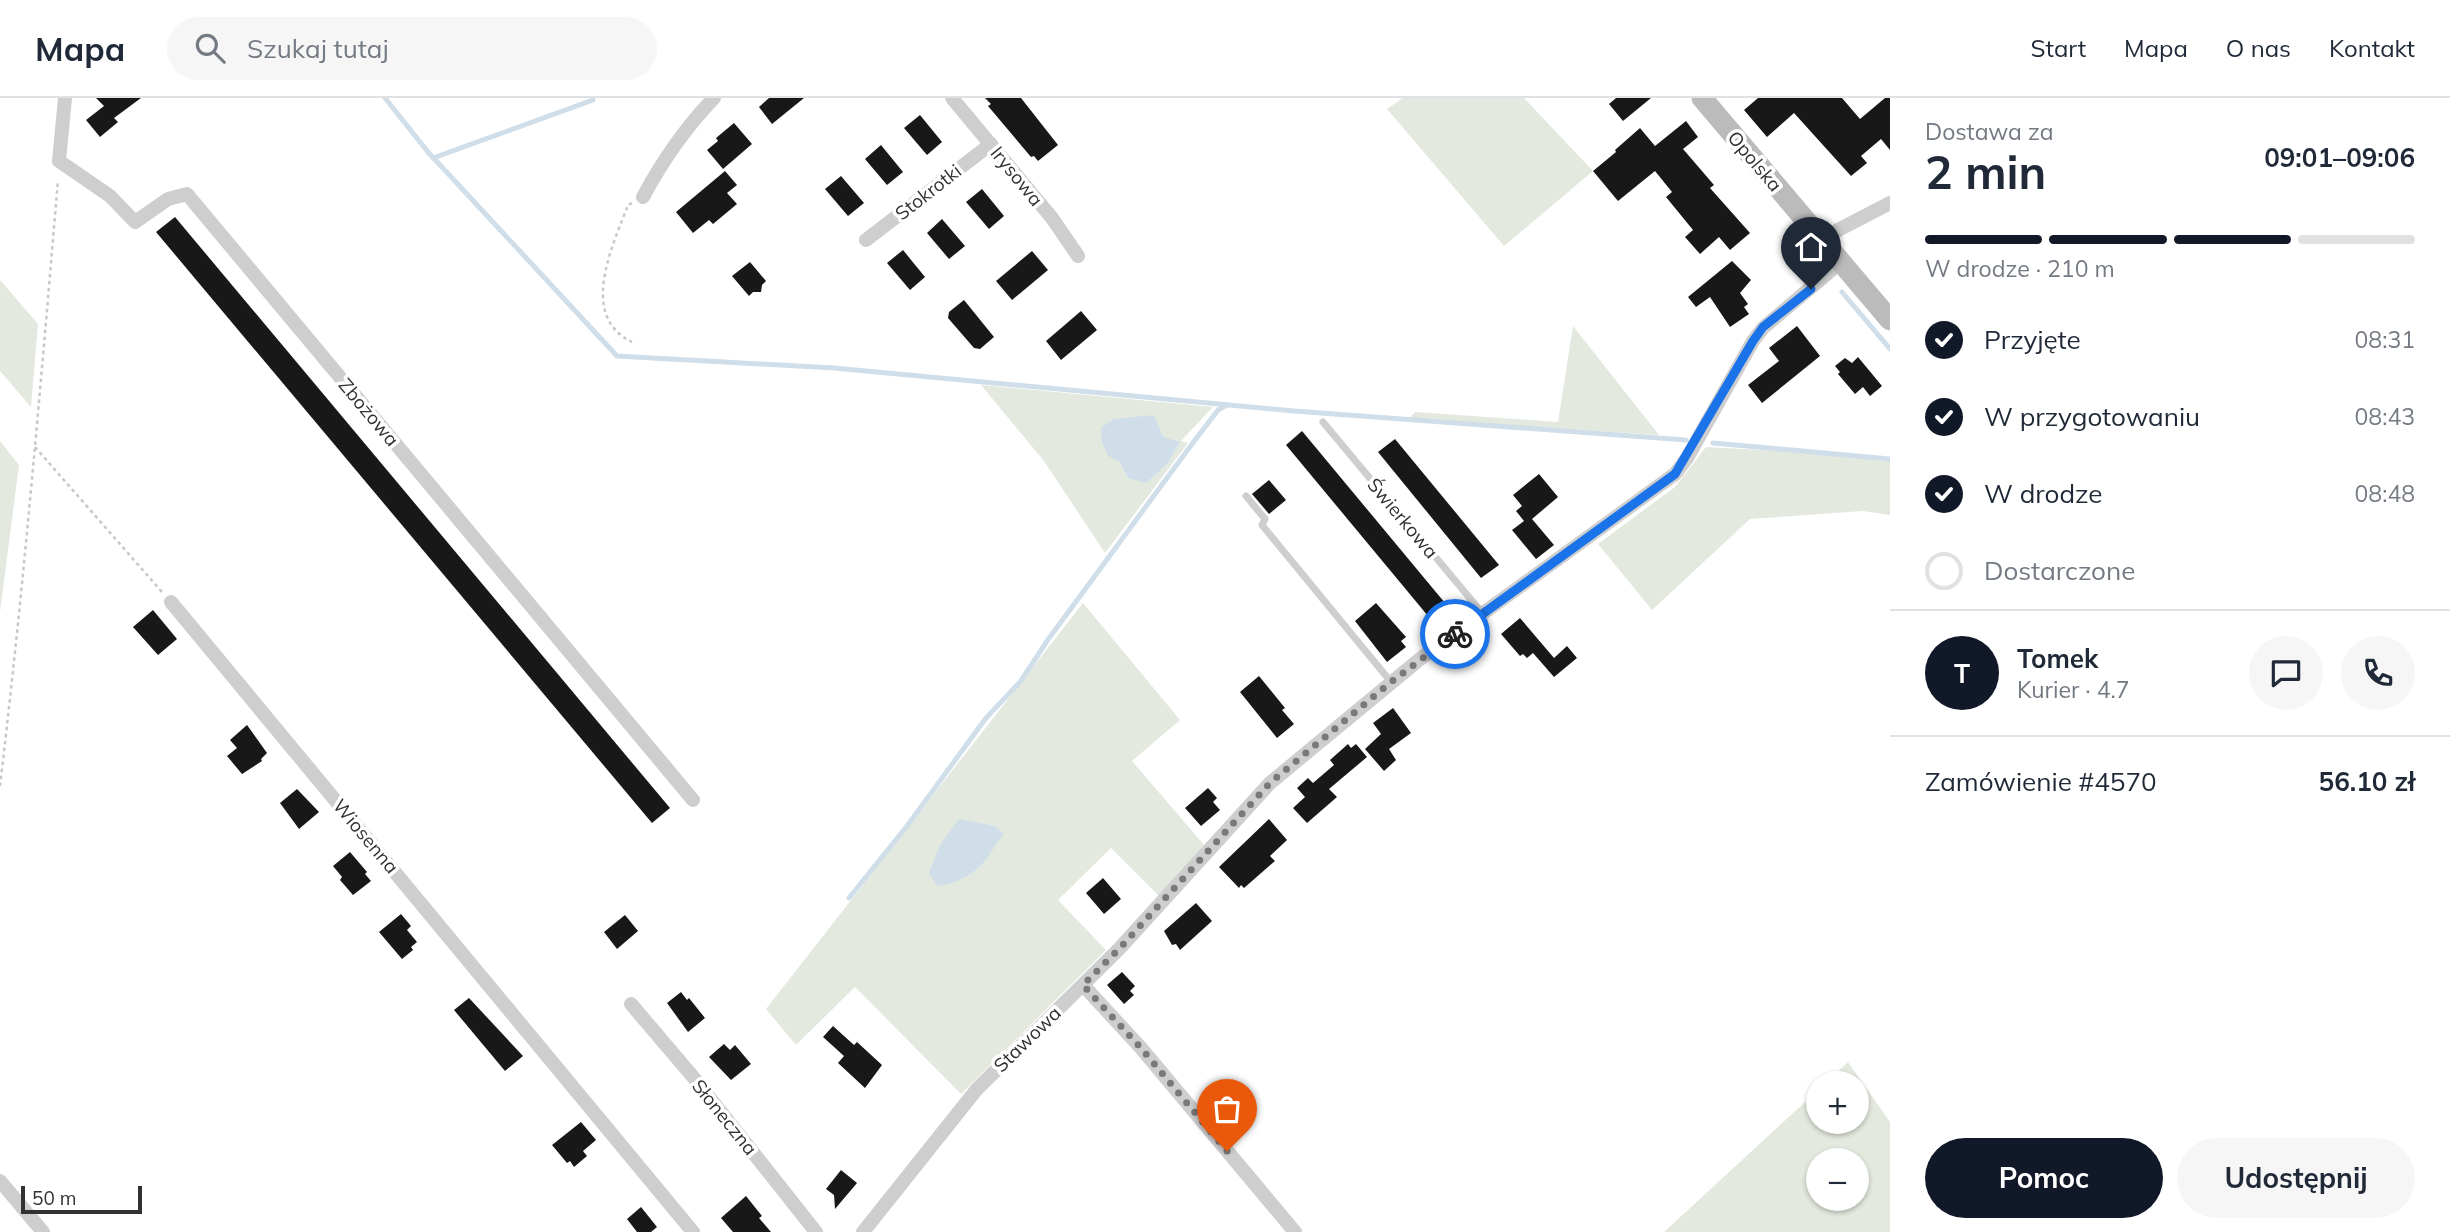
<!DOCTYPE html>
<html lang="pl">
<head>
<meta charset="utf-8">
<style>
  body { margin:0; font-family:Mulish,sans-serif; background:#f6f6f7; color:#1f2937; height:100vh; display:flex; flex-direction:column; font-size:26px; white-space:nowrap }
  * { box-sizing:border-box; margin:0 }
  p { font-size:23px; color:#747a83 }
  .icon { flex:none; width:38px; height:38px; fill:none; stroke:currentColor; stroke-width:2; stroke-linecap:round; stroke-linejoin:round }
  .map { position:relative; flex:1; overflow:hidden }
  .panel { display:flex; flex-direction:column; background:#fff; width:560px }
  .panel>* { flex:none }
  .controls { position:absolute; left:1806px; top:973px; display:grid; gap:14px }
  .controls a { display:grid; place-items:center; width:63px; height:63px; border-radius:50%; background:#fff; box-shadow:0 2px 5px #0004; font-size:35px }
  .scale { position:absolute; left:21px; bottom:18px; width:121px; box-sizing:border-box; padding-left:7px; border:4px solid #313131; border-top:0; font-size:19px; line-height:24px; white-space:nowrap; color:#313131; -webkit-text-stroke:5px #fff; paint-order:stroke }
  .pin { position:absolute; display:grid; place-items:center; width:60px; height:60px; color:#fff; margin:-72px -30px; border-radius:50% 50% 50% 0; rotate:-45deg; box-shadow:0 0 7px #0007 }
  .pin .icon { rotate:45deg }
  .courier { position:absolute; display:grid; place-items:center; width:70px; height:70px; margin:-35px; border:5px solid #1a73e8; border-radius:50%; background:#fff; color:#222; box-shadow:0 2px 9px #0007 }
  .summary em { font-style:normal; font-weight:700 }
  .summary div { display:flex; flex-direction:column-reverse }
  .summary { display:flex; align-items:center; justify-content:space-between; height:119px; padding:0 35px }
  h1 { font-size:46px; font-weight:700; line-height:52px }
  .bar { display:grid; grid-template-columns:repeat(4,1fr); gap:10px 7px; align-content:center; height:84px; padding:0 35px }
  .bar i { height:9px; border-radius:5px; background:#e0e1e3 }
  .bar .current { background:#111827 }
  .bar p { grid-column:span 4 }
  .line { display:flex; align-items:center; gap:18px; padding:0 35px; border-top:2px solid #e0e1e3 }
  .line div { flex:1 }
  .round { display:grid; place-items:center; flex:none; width:74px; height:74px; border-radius:37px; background:#f6f6f7 }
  ol { padding:0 35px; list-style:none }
  li { display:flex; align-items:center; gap:21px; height:77px }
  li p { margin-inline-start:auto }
  li .icon { padding:7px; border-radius:50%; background:#111827; color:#fff; stroke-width:4 }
  li:last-child { color:#747a83 }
  li i { width:38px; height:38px; border:4px solid #e0e1e3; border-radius:50% }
  .action { display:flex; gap:14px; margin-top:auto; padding:14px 35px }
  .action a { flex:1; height:80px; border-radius:42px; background:#111827; color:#fff; font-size:28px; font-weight:700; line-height:80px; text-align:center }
  .action a+a { background:#f6f6f7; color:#1f2937 }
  header { display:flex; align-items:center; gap:42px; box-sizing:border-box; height:98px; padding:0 35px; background:#fff; border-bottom:2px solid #e0e1e3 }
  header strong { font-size:33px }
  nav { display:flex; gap:38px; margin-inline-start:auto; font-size:24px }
  .search { width:490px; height:63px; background:#f6f6f7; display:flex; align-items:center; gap:18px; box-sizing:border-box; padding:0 24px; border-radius:38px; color:#747a83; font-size:26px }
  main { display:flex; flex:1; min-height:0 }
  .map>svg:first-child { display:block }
</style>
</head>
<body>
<header>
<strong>Mapa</strong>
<div class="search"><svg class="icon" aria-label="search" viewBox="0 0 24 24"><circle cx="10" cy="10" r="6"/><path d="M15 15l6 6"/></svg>Szukaj tutaj</div>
<nav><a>Start</a><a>Mapa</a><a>O nas</a><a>Kontakt</a></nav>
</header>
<main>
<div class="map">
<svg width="1890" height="1134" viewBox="0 0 1890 1134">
  <rect width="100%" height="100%" fill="#fff"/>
  <g fill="#e3e9de" fill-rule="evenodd">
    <path d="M1403 0H1524L1593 73 1504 148 1387 11Z"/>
    <path d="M0 182 38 226 31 309 0 273Z"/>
    <path d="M1573 228 1659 337 1409 321 1415 314 1558 324Z"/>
    <path d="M981 287 1213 309 1181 343 1188 345 1105 455 1044 363ZM1158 331 1163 339 1128 380 1119 363Z"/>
    <path d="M0 343 19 367 0 514Z"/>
    <path d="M1706 349 1858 357 1890 361V417L1863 413 1750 421 1652 512 1598 446 1675 389Z"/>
    <path d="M1083 505 1180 622 1132 663 1204 747 1159 798 1111 750 1058 802 1106 852 961 996 855 889 796 947 766 911Z"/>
    <path d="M1848 964 1890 1024V1134H1664L1818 992V1024H1857V985H1826ZM1818 1062H1857V1101H1818Z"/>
  </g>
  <g fill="#cfdee9">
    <path d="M1154 317 1163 339 1180 344 1167 366 1146 385 1128 380 1119 363 1108 358 1102 344 1101 330 1114 321Z"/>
    <path d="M959 721 995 728 1004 736C995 746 989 760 979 769 969 779 951 787 937 788L929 775 940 747Z"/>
  </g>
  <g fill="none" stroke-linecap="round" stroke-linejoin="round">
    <g stroke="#cfdee9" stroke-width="5">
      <path d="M385 0 428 54 617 258 834 270 1294 313 1686 342"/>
      <path d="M433 60 593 2"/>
      <path d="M1842 194 1890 251"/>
      <path d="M1713 345 1890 361"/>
      <path d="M849 800 907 728 986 620 1020 584 1047 543 1192 346 1218 312 1227 307"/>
    </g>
  </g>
  <g fill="#181818">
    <path d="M96 0H141L114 20 118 24 100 39 86 22 104 8Z"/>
    <path d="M769 0H804L772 26 759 9Z"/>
    <path d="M985 0H1021L1058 47 1038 63 1034 58 1031 59 988 8 991 6Z"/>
    <path d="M1616 0H1651L1623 23 1609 6Z"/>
    <path d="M1758 0H1842L1860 21 1885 0H1890V52L1881 41 1861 58 1867 65 1851 78 1794 15 1767 39 1744 12Z"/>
    <path d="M920 17 942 44 927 57 904 30Z"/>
    <path d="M1686 23 1698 39 1683 51 1714 87 1710 90 1750 135 1730 152 1719 139 1700 156 1685 139 1693 132 1666 99 1672 94 1655 73 1618 103 1593 73 1616 54 1615 52 1640 30 1655 48Z"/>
    <path d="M734 25 752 46 723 71 707 52 718 43 716 40Z"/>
    <path d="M881 47 903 74 887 87 865 61Z"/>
    <path d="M725 73 737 87 727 95 737 106 713 126 709 122 693 135 676 114Z"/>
    <path d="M841 78 864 105 848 118 825 91Z"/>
    <path d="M982 91 1004 118 989 131 966 104Z"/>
    <path d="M175 119 670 710 652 725 156 134Z"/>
    <path d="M942 121 965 148 949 161 927 135Z"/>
    <path d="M903 152 925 179 910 192 887 165Z"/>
    <path d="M1032 153 1048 172 1012 202 996 183Z"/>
    <path d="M1732 163 1751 182 1740 195 1748 206 1744 209 1749 216 1730 229 1710 199 1696 209 1688 199Z"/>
    <path d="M750 164 766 183 762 187 761 194H753L749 198 732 178Z"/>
    <path d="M964 202 994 239 980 251 974 250 948 220 949 214Z"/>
    <path d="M1081 213 1097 232 1061 262 1046 243Z"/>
    <path d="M1797 228 1820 258 1762 305 1748 287 1779 263 1769 250Z"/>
    <path d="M1858 259 1882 288 1870 298 1863 289 1855 296 1838 276 1840 274 1835 268 1845 260 1852 265Z"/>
    <path d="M1302 333 1445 505 1428 518 1286 347Z"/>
    <path d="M1395 341 1499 467 1481 480 1378 354Z"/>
    <path d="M1539 376 1558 399 1532 421 1554 447 1536 461 1512 432 1524 423 1516 413 1522 408 1513 397Z"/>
    <path d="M1269 382 1286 402 1269 416 1252 396Z"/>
    <path d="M1376 505 1406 539 1401 543 1406 549 1387 564 1355 523Z"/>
    <path d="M153 512 177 541 158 557 133 529Z"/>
    <path d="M1520 520 1554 560 1567 548 1577 560 1554 579 1533 555 1527 560 1523 556 1520 558 1501 536Z"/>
    <path d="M1259 578 1285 610 1282 612 1294 626 1277 640 1240 594Z"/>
    <path d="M1393 610 1411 635 1389 651 1396 662 1384 673 1365 651 1381 636 1373 625Z"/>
    <path d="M247 627 267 655 261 661 262 663 242 676 227 658 237 650 230 642Z"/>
    <path d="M1348 646 1351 650 1356 646 1367 659 1329 691 1337 699 1307 725 1293 710 1305 699 1297 690 1308 680 1313 685 1334 667 1330 662Z"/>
    <path d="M1208 690 1217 700 1213 704 1220 712 1201 728 1185 710Z"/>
    <path d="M297 691 319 714 299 731 280 705Z"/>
    <path d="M1269 721 1287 742 1270 758 1275 763 1244 790 1241 787 1239 790 1219 769Z"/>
    <path d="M350 754 367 774 365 776 371 783 353 797 340 782 342 779 333 768Z"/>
    <path d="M1103 780 1121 801 1104 816 1086 795Z"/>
    <path d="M1196 805 1212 823 1180 852 1176 846 1172 847 1164 833Z"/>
    <path d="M401 816 411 828 407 832 417 844 411 849 413 852 402 861 379 834Z"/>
    <path d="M625 817 638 833 617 851 604 834Z"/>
    <path d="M1122 874 1135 888 1130 893 1134 897 1124 906 1107 887Z"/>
    <path d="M681 894 687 902 689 900 705 920 688 934 667 905Z"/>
    <path d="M469 900 523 958 505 973 454 912Z"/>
    <path d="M833 928 854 947 857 944 882 967 865 990 838 965 844 958 823 939Z"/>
    <path d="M724 946 730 952 735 947 751 966 731 982 709 959Z"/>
    <path d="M581 1024 596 1042 583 1053 587 1058 574 1069 570 1063 567 1065 552 1047Z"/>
    <path d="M841 1072 857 1085 835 1111 834 1097 826 1091Z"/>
    <path d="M746 1098 762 1118 759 1120 771 1134H733L721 1120Z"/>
    <path d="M641 1109 657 1129 651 1134H637L627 1121Z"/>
  </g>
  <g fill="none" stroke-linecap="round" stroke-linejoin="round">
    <g stroke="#c8c8c8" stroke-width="2.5" stroke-dasharray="3.5 3.5" stroke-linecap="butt">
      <path d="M632 105 628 107C613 147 578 218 632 244"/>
      <path d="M35 349 162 494"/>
      <path d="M0 688C24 486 41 284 58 82"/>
    </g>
    <g stroke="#cecece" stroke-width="7">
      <path d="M1323 324 1483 516"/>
      <path d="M1246 398 1265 421 1262 427 1391 584"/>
    </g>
    <g stroke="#cecece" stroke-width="14">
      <path d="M65 0 59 63 110 98 135 124 168 101 187 96 693 702"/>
      <path d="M952 0 1052 120 1078 158"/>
      <path d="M643 99C663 62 685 30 714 0"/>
      <path d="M866 142 991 46"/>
      <path d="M1824 144 1838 132 1890 105"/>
      <path d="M171 504 693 1134"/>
      <path d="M1083 887 1141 950 1295 1134"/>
      <path d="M631 906 694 980 816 1134"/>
      <path d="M0 1083 43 1134"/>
      <path d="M863 1134 977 991 1119 851 1270 685 1420 561 1675 376 1687 360 1753 243 1763 230 1841 164"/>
    </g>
    <path stroke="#bbb" stroke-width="21" d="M1702 0 1890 222"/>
  </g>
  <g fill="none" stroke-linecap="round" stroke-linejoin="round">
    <path stroke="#797979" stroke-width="7" stroke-dasharray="0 12.6" d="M1227 1053 1141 950 1083 887 1119 851 1270 685 1391 584 1455 536"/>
    <path stroke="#1a73e8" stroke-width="9" d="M1455 536 1675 376 1753 243 1763 229 1811 191"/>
  </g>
  <g text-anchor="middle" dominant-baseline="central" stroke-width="7" stroke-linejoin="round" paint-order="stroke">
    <g font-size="19" fill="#313131" stroke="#fff">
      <text transform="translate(1755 63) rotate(50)">Opolska</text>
      <text transform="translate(1017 78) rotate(51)">Irysowa</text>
      <text transform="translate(928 94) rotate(-38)">Stokrotki</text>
      <text transform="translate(369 314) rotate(50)">Zbożowa</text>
      <text transform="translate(1403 420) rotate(50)">Świerkowa</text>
      <text transform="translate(366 738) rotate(50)">Wiosenna</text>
      <text transform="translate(1027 941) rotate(-44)">Stawowa</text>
      <text transform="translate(725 1019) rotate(51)">Słoneczna</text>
    </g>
  </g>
</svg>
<div class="controls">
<a>+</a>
<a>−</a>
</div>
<div class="scale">50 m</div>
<div class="pin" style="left:1227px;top:1053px;background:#ea580c"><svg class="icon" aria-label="bag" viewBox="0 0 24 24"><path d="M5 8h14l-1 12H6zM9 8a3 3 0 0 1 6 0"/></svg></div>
<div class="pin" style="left:1811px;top:191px;background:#1f2937"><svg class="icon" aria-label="home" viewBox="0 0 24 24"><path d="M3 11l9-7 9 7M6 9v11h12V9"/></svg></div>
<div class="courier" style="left:1455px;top:536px"><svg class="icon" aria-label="bike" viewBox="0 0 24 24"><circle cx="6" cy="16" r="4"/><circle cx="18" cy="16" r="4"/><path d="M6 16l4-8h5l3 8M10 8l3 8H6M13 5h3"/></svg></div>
</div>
<section class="panel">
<div class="summary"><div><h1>2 min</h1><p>Dostawa za</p></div><em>09:01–09:06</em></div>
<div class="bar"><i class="current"></i><i class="current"></i><i class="current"></i><i></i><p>W drodze · 210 m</p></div>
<ol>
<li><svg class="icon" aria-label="check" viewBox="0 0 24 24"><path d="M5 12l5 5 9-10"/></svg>Przyjęte<p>08:31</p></li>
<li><svg class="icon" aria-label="check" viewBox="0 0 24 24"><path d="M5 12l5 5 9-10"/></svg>W przygotowaniu<p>08:43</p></li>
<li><svg class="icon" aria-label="check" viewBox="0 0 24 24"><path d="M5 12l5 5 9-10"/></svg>W drodze<p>08:48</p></li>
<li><i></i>Dostarczone</li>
</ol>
<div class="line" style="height:126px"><b class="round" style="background:#111827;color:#fff">T</b><div><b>Tomek</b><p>Kurier · 4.7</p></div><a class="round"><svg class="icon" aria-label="chat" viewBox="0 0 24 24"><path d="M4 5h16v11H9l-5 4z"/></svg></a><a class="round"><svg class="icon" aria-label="phone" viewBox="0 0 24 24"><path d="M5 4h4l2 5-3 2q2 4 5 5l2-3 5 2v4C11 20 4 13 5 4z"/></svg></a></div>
<div class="line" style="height:91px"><div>Zamówienie #4570</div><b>56.10 zł</b></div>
<div class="action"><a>Pomoc</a><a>Udostępnij</a></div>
</section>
</main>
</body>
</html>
